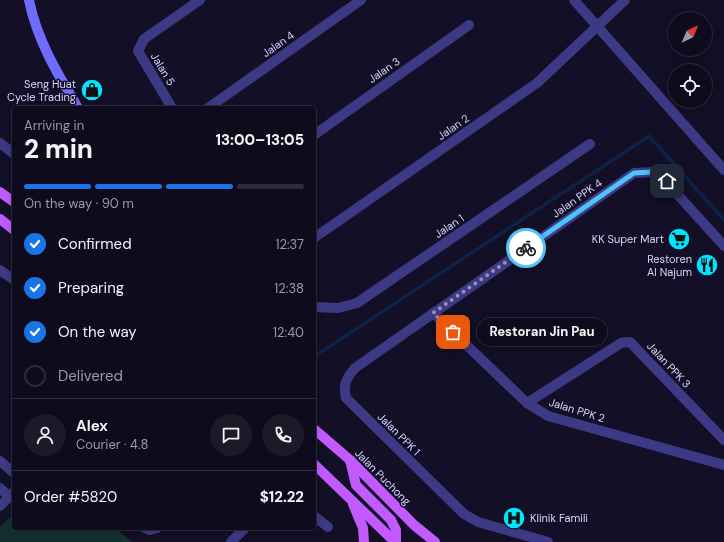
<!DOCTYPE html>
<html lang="en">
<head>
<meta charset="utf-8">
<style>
  body { margin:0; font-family:"DM Sans",sans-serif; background:#1c1929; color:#f1f3f6; height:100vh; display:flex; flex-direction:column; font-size:15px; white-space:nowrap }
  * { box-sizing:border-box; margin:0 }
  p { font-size:13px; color:#9b9ba3 }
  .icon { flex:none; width:22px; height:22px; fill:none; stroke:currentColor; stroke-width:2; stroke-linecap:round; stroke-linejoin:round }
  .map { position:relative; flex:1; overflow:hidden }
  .side { position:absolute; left:12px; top:106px; width:304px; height:424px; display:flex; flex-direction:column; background:#0e0b1c; border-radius:4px; box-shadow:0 2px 10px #0003,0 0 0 1px #2e2b3b }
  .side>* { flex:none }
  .needle { width:26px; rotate:44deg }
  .buttons { position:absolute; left:668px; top:12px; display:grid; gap:8px }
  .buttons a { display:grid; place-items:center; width:44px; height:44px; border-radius:50%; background:#0e0b1c; box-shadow:0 2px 10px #0003,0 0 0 1px #2e2b3b; font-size:20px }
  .pin { position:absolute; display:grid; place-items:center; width:34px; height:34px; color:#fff; margin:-17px; border-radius:8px; box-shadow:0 2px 6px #0006 }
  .courier { position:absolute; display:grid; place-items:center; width:40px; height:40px; margin:-20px; border:3px solid #4fc3f7; border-radius:50%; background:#fff; color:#222; box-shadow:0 1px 5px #0007 }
  .bubble { position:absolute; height:28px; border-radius:14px; background:#0e0b1c; box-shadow:0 2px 10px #0003,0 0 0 1px #2e2b3b; font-size:13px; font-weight:800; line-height:28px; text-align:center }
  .summary em { font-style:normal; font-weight:800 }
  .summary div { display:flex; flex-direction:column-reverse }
  .summary { display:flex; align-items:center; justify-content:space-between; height:68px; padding:0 12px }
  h1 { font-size:26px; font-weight:800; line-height:30px }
  .bar { display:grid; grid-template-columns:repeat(4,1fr); gap:6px 4px; align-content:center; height:48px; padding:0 12px }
  .bar i { height:5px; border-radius:3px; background:#2e2b3b }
  .bar .on { background:#1a73e8 }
  .bar p { grid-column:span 4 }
  .line { display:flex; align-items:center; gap:10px; padding:0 12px; border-top:1px solid #2e2b3b }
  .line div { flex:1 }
  .round { display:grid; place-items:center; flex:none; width:42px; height:42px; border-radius:21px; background:#1c1929 }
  ol { padding:0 12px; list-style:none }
  li { display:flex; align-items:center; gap:12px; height:44px }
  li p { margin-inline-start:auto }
  li .icon { padding:4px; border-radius:50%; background:#1a73e8; color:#fff; stroke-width:4 }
  li:last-child { color:#9b9ba3 }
  li i { width:22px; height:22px; border:2px solid #2e2b3b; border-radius:50% }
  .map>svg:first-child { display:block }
</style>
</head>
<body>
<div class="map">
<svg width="724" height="542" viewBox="0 0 724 542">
  <rect width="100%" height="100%" fill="#130f26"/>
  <path fill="#12302f" d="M14 513V528H114L133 542H0V527Z"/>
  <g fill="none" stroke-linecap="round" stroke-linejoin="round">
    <path stroke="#0c2248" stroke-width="3.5" d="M314 362 318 354 649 136 724 220"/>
    <g stroke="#3d3a85" stroke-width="10">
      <path d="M574 0 724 170"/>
      <path d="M172 108 138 51 144 39 200 0"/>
      <path d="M208 108 361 0"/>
      <path d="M314 135 469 25"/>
      <path d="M0 143 14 154"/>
      <path d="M314 238 537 83 625 0"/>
      <path d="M0 270 14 280"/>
      <path d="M314 307 338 308 357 303 590 144"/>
      <path d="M433 313 527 403 548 416 724 465"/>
      <path d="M527 403 621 343 630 342 724 440"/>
      <path d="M0 461 14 473"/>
      <path d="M0 488 9 496"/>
      <path d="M0 506 14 492"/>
      <path d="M314 516 328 527"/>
      <path d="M145 528 150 530 157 528"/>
      <path d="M231 542 245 528"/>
      <path d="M548 542 478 522 464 514 346 398C343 385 346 378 355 368L634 173 652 172 660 175 724 246"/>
    </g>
    <path stroke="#6f6bff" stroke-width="10" d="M29 0C37 40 57 73 78 108"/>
    <g stroke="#c25bff" stroke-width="10">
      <path d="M0 192 14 202"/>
      <path d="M0 219 14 230"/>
      <path d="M314 429 350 460 414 525 435 542"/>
      <path d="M350 460 356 485 391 520 396 530V542"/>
      <path d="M314 464 395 542"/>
      <path d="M353 504 363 528 364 542"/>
    </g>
  </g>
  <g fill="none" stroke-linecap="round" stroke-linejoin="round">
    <path stroke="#948fb3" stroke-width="4" stroke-dasharray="0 7.2" d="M453 332 433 313 526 248"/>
    <path stroke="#4fc3f7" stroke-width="5" d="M526 248 634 173 652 172 667 181"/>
  </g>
  <defs>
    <g id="shop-disc" transform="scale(1.15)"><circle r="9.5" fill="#00e5ff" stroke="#130f26"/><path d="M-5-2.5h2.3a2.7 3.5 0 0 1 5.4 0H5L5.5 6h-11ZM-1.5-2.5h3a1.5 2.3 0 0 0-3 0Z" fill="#111"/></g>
    <g id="supermarket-disc" transform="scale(1.15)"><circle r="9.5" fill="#00e5ff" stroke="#130f26"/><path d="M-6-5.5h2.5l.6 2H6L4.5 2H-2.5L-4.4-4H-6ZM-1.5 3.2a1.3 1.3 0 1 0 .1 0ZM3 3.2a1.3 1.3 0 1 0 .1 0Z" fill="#111"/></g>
    <g id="restaurant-disc" transform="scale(1.15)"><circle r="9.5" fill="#00e5ff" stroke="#130f26"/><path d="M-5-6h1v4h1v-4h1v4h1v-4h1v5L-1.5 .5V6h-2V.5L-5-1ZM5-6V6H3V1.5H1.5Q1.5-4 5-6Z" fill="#111"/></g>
    <g id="hospital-disc" transform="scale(1.15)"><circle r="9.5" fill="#00e5ff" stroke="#130f26"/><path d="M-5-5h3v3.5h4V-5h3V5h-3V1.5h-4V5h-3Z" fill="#111"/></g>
  </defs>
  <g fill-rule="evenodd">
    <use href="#shop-disc" x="92" y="90"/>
    <use href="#supermarket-disc" x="679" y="239"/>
    <use href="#restaurant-disc" x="707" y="265"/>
    <use href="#hospital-disc" x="514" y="518"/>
  </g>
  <g text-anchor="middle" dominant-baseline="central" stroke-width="3" stroke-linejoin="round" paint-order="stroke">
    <g font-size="11" fill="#d9d4ff" stroke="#130f26">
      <text transform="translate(278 44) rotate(-35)">Jalan 4</text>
      <text transform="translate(163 69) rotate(59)">Jalan 5</text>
      <text transform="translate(384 70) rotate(-35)">Jalan 3</text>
      <text transform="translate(453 127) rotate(-35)">Jalan 2</text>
      <text transform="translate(577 198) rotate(-35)">Jalan PPK 4</text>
      <text transform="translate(449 226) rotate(-34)">Jalan 1</text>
      <text transform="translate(669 365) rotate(47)">Jalan PPK 3</text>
      <text transform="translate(577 410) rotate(17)">Jalan PPK 2</text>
      <text transform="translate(399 434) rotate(45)">Jalan PPK 1</text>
      <text transform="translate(383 477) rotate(45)">Jalan Puchong</text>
    </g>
    <g font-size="11" fill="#d9d4ff" stroke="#130f26" text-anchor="end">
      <text x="76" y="84">Seng Huat<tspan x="76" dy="13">Cycle Trading</tspan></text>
      <text x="664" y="239">KK Super Mart</text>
      <text x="692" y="259">Restoren<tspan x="692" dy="13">Al Najum</tspan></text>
      <text x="530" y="518" text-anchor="start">Klinik Famili</text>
    </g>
  </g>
</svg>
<div class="buttons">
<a><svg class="needle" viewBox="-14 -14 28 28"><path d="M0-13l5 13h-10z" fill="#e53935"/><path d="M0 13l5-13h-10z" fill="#9b9ba3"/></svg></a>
<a><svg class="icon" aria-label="locate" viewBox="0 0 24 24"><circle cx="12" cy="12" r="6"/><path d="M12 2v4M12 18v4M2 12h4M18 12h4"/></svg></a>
</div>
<div class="pin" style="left:453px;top:332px;background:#ea580c"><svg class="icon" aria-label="bag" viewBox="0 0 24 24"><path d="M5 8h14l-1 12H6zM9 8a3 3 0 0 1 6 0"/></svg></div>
<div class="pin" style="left:667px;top:181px;background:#1f2937"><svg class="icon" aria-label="home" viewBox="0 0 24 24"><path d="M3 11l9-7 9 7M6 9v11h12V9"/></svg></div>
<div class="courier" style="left:526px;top:248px"><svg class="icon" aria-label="bike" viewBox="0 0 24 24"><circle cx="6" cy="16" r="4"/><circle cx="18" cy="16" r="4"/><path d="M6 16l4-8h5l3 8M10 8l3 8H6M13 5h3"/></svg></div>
<div class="bubble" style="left:477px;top:318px;width:130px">Restoran Jin Pau</div>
<section class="side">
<div class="summary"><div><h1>2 min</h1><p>Arriving in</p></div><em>13:00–13:05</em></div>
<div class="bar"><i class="on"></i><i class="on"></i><i class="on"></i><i></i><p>On the way · 90 m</p></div>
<ol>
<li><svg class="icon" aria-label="check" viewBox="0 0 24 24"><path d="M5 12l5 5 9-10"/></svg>Confirmed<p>12:37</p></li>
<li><svg class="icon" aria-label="check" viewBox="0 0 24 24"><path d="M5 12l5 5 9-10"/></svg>Preparing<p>12:38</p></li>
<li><svg class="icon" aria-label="check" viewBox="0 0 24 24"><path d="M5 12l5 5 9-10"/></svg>On the way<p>12:40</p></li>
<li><i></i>Delivered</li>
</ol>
<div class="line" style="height:72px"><a class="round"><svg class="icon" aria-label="person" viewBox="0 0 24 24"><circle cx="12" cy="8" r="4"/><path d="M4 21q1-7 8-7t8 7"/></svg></a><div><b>Alex</b><p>Courier · 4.8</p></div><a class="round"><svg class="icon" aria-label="chat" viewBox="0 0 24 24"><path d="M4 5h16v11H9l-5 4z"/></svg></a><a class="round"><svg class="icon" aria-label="phone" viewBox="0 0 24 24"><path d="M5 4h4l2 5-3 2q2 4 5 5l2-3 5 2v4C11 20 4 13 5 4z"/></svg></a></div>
<div class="line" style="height:52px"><div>Order #5820</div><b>$12.22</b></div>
</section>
</div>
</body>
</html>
